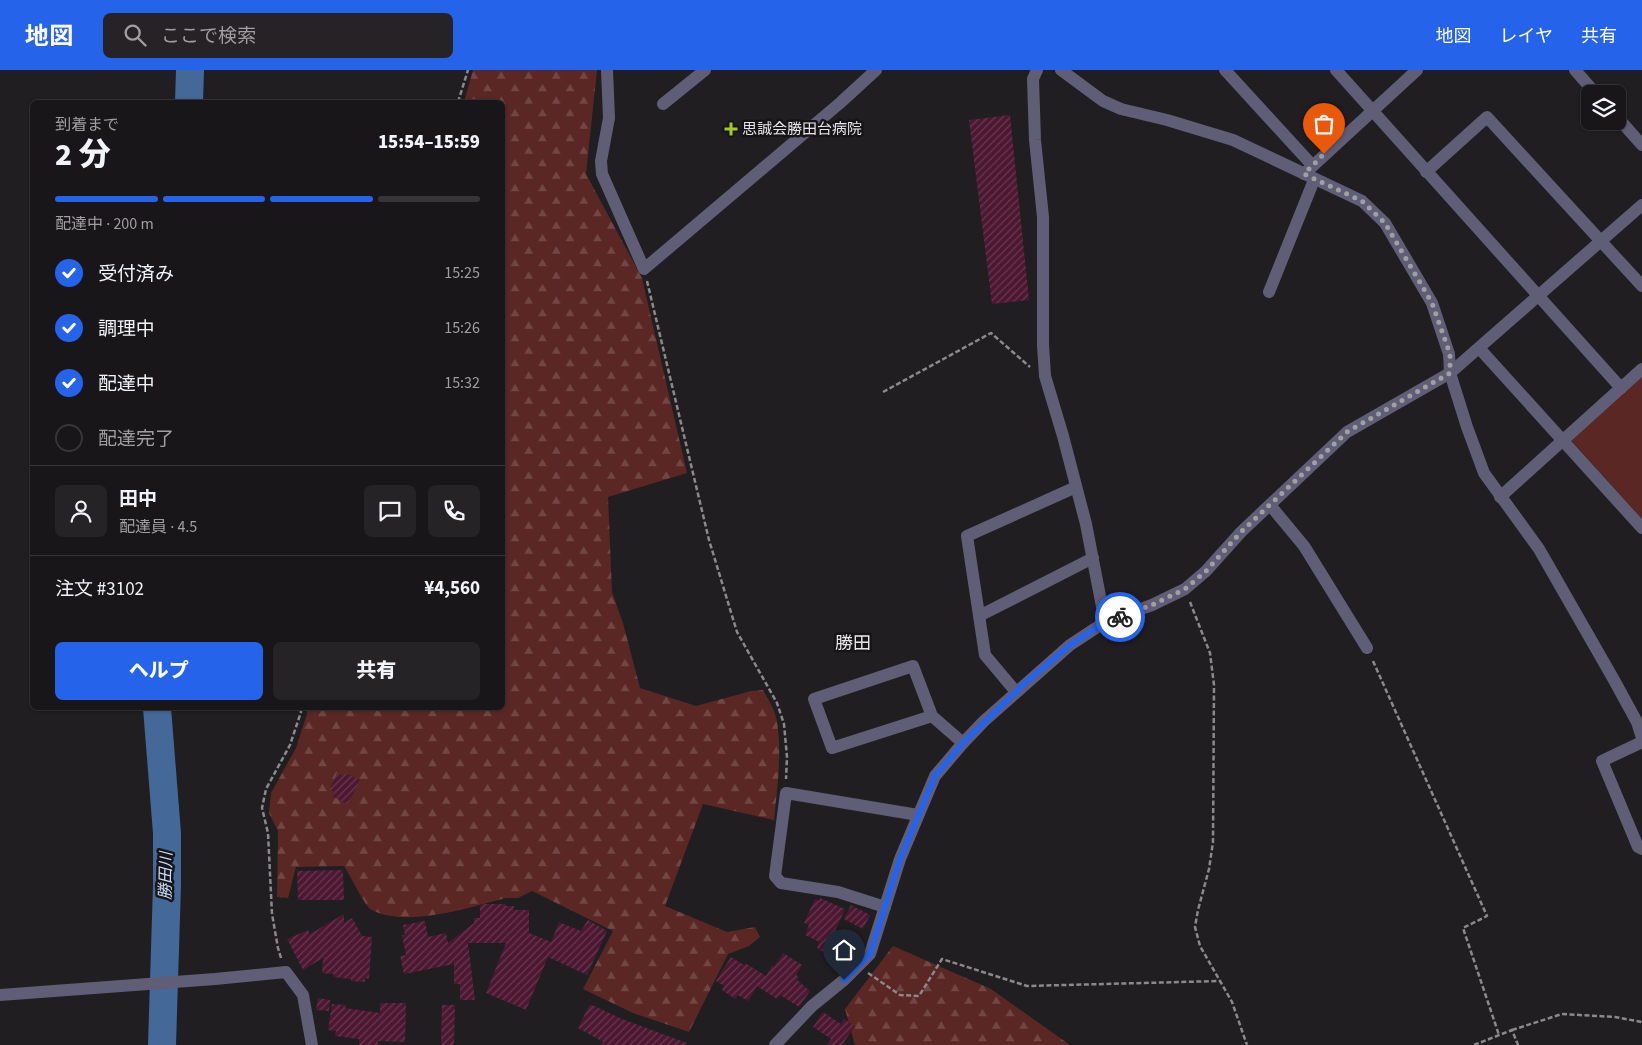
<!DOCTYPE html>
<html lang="ja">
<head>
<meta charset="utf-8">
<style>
  body { margin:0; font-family:"Source Sans 3","Noto Sans JP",sans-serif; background:#252325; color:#f1f3f6; height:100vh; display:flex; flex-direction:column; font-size:19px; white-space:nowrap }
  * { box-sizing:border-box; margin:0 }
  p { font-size:16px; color:#9f9fa2 }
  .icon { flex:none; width:28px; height:28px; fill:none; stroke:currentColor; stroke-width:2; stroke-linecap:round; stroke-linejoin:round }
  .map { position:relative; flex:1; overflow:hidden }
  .drawer { position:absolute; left:30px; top:30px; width:475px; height:610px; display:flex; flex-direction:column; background:#181618; border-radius:8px; box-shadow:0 1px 4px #0004,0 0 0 1px #363537 }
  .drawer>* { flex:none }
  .buttons { position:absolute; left:1581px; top:15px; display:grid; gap:10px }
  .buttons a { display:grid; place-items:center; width:45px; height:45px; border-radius:8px; background:#181618; box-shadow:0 1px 4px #0004,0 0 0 1px #363537; font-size:25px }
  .pin { position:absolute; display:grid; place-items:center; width:42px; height:42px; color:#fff; margin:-51px -21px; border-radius:50% 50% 50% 0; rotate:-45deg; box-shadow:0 0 5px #0007 }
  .pin .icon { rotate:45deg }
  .courier { position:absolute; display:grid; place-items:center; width:50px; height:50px; margin:-25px; border:4px solid #2563eb; border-radius:50%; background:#fff; color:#222; box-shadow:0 1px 6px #0007 }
  .overview em { font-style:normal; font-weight:800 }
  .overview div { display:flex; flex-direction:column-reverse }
  .overview { display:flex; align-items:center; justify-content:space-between; height:85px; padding:0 25px }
  h1 { font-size:32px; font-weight:800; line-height:38px }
  .bar { display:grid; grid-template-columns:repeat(4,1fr); gap:8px 5px; align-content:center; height:60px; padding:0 25px }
  .bar i { height:6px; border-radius:4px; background:#363537 }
  .bar .current { background:#2563eb }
  .bar p { grid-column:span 4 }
  .line { display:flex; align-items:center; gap:12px; padding:0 25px; border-top:1px solid #363537 }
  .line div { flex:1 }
  .round { display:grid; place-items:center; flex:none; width:52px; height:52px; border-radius:8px; background:#252325 }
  ol { padding:0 25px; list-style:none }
  li { display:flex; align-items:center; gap:15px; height:55px }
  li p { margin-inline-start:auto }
  li .icon { padding:5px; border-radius:50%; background:#2563eb; color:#fff; stroke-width:4 }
  li:last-child { color:#9f9fa2 }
  li i { width:28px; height:28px; border:2px solid #363537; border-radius:50% }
  .button { display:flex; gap:10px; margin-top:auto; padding:10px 25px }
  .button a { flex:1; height:58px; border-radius:8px; background:#2563eb; color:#fff; font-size:20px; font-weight:800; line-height:58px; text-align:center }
  .button a+a { background:#252325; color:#f1f3f6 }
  header { display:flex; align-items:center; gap:30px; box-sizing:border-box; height:70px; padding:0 25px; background:#2563eb; color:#fff }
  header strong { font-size:24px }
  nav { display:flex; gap:28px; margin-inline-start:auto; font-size:18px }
  .search { width:350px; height:45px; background:#252325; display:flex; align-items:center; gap:12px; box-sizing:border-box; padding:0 18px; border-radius:8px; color:#9f9fa2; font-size:19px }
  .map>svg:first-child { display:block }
</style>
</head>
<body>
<header>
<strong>地図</strong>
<div class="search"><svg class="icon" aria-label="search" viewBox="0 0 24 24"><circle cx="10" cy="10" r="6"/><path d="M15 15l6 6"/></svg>ここで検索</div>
<nav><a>地図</a><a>レイヤ</a><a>共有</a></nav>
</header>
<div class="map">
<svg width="1642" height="975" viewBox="0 0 1642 975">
  <defs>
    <pattern id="forest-firs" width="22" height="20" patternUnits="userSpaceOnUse" patternTransform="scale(1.25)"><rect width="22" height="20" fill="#5a2724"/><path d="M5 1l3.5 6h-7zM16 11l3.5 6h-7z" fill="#724644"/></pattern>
    <pattern id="building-hatch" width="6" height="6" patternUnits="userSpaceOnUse" patternTransform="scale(1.25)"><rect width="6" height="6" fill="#4d1732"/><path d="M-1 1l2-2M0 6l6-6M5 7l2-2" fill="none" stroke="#673950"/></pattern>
  </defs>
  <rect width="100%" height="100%" fill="#201e20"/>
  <g fill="url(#forest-firs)">
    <path d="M473 0H597L586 104 642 208 687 403 608 427 612 522 623 553 640 618 696 636 751 621 763 620C767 627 771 634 774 641 784 668 777 721 774 750L703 734 665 836 727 862 755 857 760 867 749 876 728 884 689 962 633 943 583 919 613 861 532 821 518 828H506C471 837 404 859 370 839 365 835 349 804 344 796L296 797 288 828 277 827 278 761 269 743 271 723 296 678 307 644V638H502V32H464Z"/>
    <path d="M893 876 991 919 1070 975H855L845 939Z"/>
  </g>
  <path fill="#5a2724" d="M1642 306V449L1571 370Z"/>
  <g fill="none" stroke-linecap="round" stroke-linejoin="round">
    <g stroke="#446898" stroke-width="28">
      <path d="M189 32 190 0"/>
      <path d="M157 638 167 763V815L162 975"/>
    </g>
  </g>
  <g fill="url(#building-hatch)">
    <path d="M1010 45 1029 230 992 234 969 50Z"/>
    <path d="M337 703 343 706 345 703 360 710 348 734 333 727 335 722 329 720Z"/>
    <path d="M343 800 344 830H298L297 801Z"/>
    <path d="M820 828 845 839 830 872 842 880 835 890 817 878 820 872 805 865 809 855 804 853 815 829 819 831Z"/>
    <path d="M480 834H506V836H514V840H529V863L551 872 559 852 581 861 588 850 607 861 587 905 548 887 526 940 486 923 506 873H468L475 930H460V914H454V894L404 904 400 886 406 885 402 865H405L403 855 425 851 428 867 446 863 448 873 474 853V848H480Z"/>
    <path d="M851 835 870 845 863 859 844 849Z"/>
    <path d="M344 844V853L352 848 362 866 372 867 369 909 365 908V912L351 911V909L333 907 334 904 322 903 323 888 303 900 287 869 308 860 310 864Z"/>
    <path d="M783 883 802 895 796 905 799 907 797 910 810 921 799 937 780 925 777 929 757 916 748 931 738 925 735 929 722 920 724 916 716 911 731 887 744 895 745 893 766 906 772 895 774 897Z"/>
    <path d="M318 928 330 930 329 941 316 940Z"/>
    <path d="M380 933H406L405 972 378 971V975H359V969L335 966 336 961 328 960 332 934 346 935 345 938 380 943Z"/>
    <path d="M590 934 622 949 687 973V975H601L603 972 578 958Z"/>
    <path d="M442 935H455L454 975H441Z"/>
    <path d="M823 942 841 954 844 949 855 956 842 975H827L831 969 813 957Z"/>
  </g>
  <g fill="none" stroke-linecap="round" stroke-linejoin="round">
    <g stroke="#8b898b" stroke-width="2.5" stroke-dasharray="5 2.5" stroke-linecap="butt">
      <path d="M458 32 468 0"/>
      <path d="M647 211 709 470 737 562 777 633 784 654 787 687 786 709"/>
      <path d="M883 322 991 263 1030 297"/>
      <path d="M1190 532 1210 583 1214 615 1213 772 1209 799 1198 840 1195 857 1200 876 1232 932 1247 975"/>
      <path d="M1373 591 1487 846 1463 858 1499 965"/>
      <path d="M281 888 278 878 272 844 268 763 262 738 266 719 290 675 301 642 300 638"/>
      <path d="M868 903 900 925 919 926 942 889 1027 916 1220 911"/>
      <path d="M1512 960 1562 944 1615 947 1642 952"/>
      <path d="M1474 975 1512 960 1518 975"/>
    </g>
    <g stroke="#605e77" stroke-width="12">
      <path d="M607 0 609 48 601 91 602 104 644 199 840 33 876 0"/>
      <path d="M1037 0 1033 9 1035 70 1043 147V275L1045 306 1063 366 1086 454 1105 552"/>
      <path d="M1061 0 1103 31 1121 39 1167 50 1233 70 1362 131 1385 153 1432 233 1449 284 1450 303 1467 357 1484 403 1539 479 1614 610 1637 652 1642 668"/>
      <path d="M1225 0 1312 95"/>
      <path d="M1336 0 1621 318"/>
      <path d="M1575 0 1596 24"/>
      <path d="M663 34 705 0"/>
      <path d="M1618 48 1642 75"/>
      <path d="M1426 102 1487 47 1642 216"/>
      <path d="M1304 104 1417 0"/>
      <path d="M1269 222 1314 110"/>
      <path d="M1479 278 1642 458"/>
      <path d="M1500 427 1642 299"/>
      <path d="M1270 435 1304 476 1367 578"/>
      <path d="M979 546 1093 488"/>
      <path d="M1016 622 985 585 967 466 1076 417"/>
      <path d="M932 646 832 678 814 629 913 596 932 646 963 673"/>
      <path d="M1642 672 1602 691 1638 777 1642 779"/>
      <path d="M885 837 838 822 781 813 775 806 786 723 918 745"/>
      <path d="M0 925 215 909 286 902 303 925 312 975"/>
      <path d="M775 975 812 936 844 910 870 884 900 789 935 706 963 673 984 651 1070 575 1105 552 1152 535 1185 519 1206 501 1241 462 1347 362 1450 303 1642 135"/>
    </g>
  </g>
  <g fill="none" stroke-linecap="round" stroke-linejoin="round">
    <path stroke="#a19fa1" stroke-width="5" stroke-dasharray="0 9" d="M1120 547 1152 535 1185 519 1206 501 1241 462 1347 362 1450 303V284L1432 233 1385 153 1362 131 1304 104 1324 84"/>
    <path stroke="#2563eb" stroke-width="6" d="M844 910 870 884 900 789 935 706 963 673 1025 613 1070 575 1105 552 1120 547"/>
  </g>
  <path fill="#a4c825" stroke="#171417" stroke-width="2" d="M728.5 51.5h5v5h5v5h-5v5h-5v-5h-5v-5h5z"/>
  <g text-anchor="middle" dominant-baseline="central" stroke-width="5" stroke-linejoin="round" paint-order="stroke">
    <g font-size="15" fill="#e6e5e7" stroke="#171417" text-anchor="start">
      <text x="742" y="59">思誠会勝田台病院</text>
    </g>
    <g font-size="16" font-style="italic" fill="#c8defb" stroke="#171417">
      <text transform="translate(166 806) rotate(-89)">勝田川</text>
    </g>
    <g font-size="18" fill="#e6e5e7" stroke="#171417">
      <text x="853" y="573">勝田</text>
    </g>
  </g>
</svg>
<div class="buttons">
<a><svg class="icon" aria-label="layers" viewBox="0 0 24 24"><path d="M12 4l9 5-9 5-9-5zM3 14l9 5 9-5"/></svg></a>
</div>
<div class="pin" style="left:1324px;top:84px;background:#ea580c"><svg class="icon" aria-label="bag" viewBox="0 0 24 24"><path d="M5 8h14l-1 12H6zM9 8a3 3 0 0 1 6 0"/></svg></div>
<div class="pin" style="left:844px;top:910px;background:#1f2937"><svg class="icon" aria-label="home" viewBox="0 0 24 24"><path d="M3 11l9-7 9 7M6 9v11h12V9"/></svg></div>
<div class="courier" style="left:1120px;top:547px"><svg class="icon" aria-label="bike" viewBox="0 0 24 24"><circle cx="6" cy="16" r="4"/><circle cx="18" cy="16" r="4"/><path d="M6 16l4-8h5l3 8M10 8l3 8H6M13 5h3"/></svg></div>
<section class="drawer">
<div class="overview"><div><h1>2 分</h1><p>到着まで</p></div><em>15:54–15:59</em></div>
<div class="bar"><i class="current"></i><i class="current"></i><i class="current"></i><i></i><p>配達中 · 200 m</p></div>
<ol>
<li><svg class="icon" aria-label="check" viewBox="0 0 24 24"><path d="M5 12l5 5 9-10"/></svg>受付済み<p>15:25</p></li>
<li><svg class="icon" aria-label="check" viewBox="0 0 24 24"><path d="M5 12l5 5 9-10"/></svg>調理中<p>15:26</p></li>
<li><svg class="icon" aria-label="check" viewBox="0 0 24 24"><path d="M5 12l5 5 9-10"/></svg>配達中<p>15:32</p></li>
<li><i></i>配達完了</li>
</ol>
<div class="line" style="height:90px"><a class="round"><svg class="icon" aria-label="person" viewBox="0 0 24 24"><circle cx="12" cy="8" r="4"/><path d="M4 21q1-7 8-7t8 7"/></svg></a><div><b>田中</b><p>配達員 · 4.5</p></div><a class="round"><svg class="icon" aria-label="chat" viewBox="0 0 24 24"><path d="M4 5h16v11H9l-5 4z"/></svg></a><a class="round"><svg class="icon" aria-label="phone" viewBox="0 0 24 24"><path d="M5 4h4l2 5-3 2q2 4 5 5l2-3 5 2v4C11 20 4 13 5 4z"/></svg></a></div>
<div class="line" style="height:65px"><div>注文 #3102</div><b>¥4,560</b></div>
<div class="button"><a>ヘルプ</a><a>共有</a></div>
</section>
</div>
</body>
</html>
